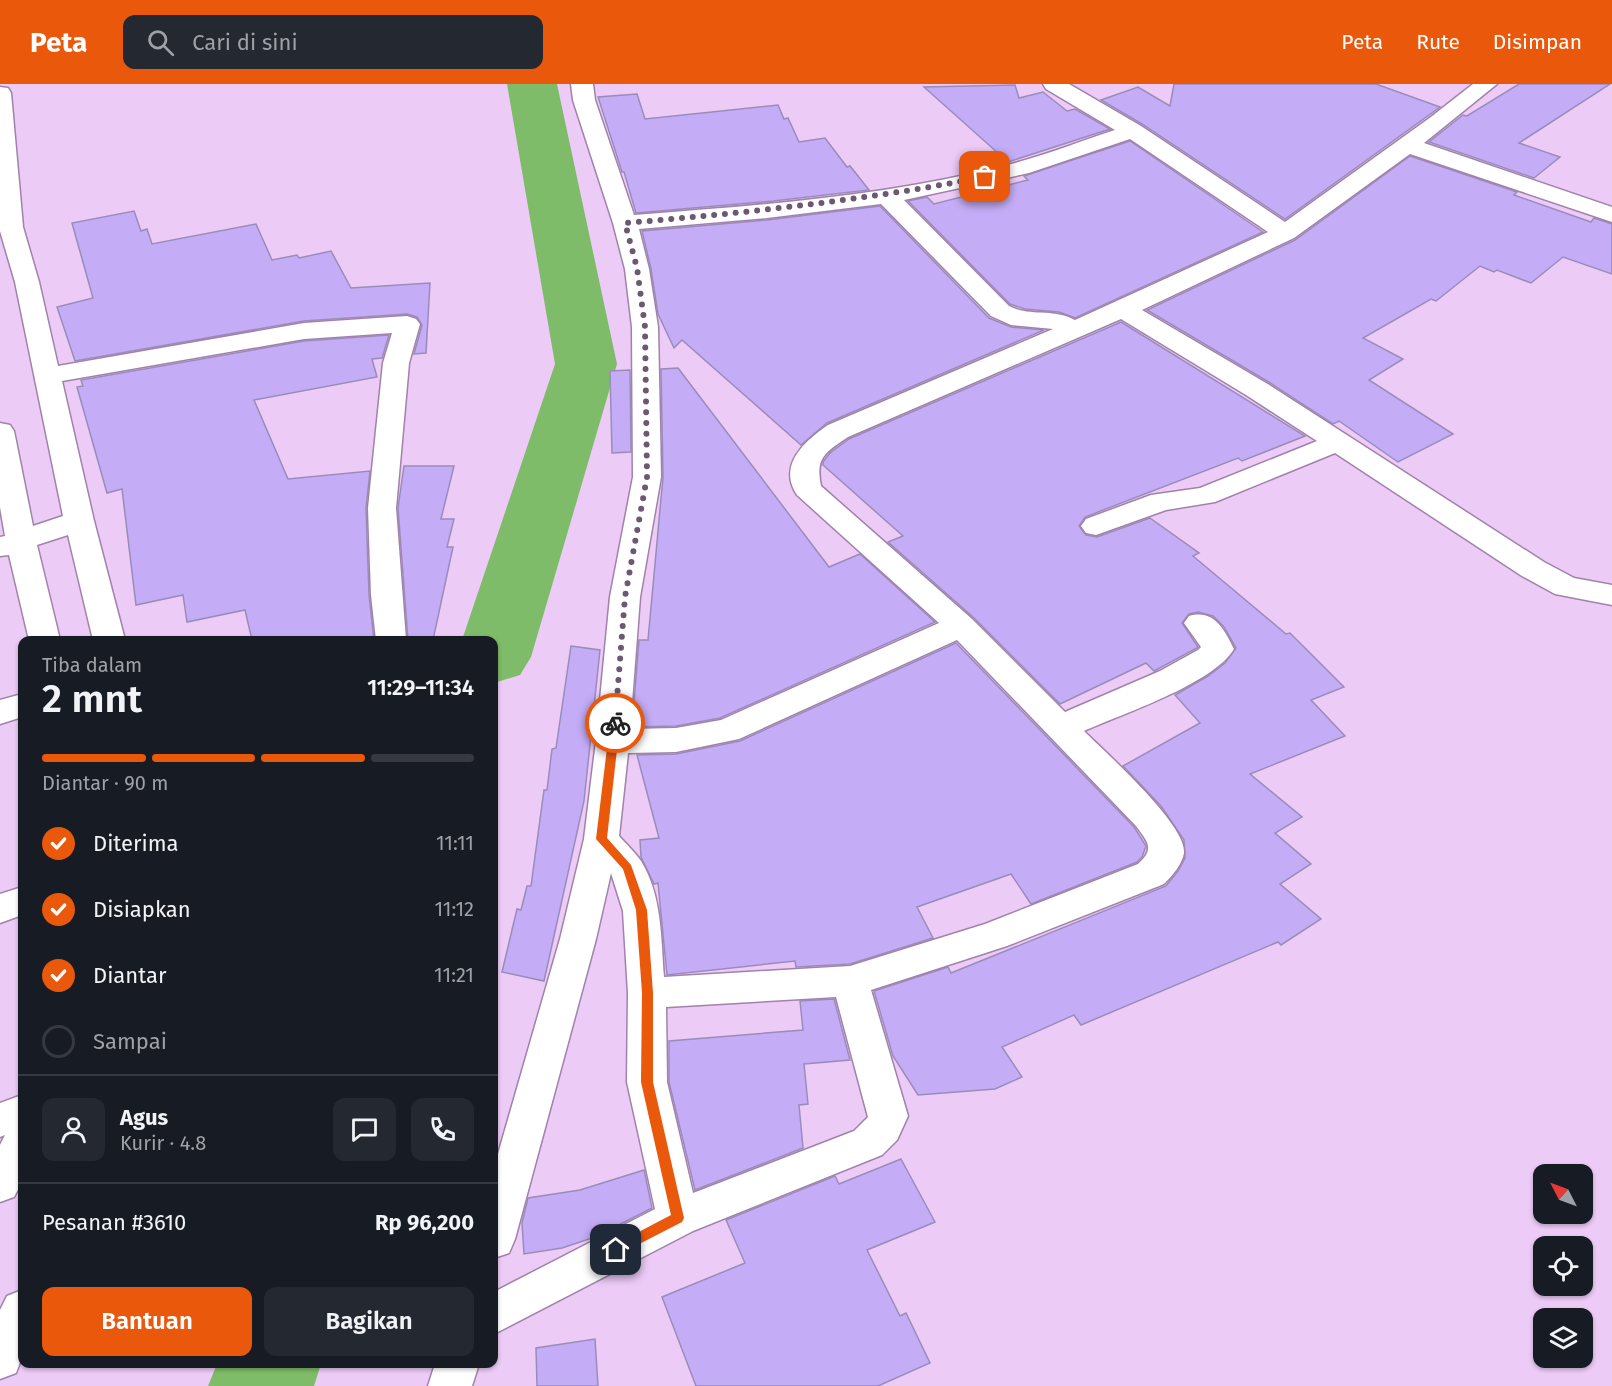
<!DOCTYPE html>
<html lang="id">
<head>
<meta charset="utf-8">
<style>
  body { margin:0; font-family:"Fira Sans",sans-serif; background:#242831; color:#f1f3f6; height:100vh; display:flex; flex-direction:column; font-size:22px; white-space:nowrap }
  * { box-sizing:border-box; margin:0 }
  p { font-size:20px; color:#9ea1a6 }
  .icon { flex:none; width:33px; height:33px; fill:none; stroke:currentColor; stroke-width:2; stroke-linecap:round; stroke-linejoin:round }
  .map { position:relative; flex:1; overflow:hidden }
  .details { position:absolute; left:18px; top:552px; width:480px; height:732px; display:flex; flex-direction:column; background:#171b24; border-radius:12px; box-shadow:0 2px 4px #0004 }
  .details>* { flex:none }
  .needle { width:39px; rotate:312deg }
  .tools { position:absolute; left:1533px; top:1080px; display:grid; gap:12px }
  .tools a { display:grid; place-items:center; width:60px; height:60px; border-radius:12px; background:#171b24; box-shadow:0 2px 4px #0004; font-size:30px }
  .pin { position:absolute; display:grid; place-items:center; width:51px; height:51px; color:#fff; margin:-26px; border-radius:12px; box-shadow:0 3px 9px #0006 }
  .courier { position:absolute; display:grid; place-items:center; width:60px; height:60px; margin:-30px; border:4px solid #ea580c; border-radius:50%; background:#fff; color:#222; box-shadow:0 2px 8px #0007 }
  .head em { font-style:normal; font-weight:600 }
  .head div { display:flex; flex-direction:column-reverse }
  .head { display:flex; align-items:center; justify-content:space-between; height:102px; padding:0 24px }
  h1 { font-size:39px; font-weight:600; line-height:45px }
  .bar { display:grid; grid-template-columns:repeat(4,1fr); gap:9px 6px; align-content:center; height:72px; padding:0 24px }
  .bar i { height:8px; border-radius:4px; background:#363941 }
  .bar .selected { background:#ea580c }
  .bar p { grid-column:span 4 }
  .line { display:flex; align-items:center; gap:15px; padding:0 24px; border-top:2px solid #363941 }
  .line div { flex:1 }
  .round { display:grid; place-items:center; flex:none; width:63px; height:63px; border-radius:12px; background:#242831 }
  ol { padding:0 24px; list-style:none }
  li { display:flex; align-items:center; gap:18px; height:66px }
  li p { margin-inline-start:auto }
  li .icon { padding:6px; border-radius:50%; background:#ea580c; color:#fff; stroke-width:4 }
  li:last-child { color:#9ea1a6 }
  li i { width:33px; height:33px; border:3px solid #363941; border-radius:50% }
  .cta { display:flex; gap:12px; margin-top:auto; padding:12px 24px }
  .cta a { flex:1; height:69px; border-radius:12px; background:#ea580c; color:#fff; font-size:24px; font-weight:600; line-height:69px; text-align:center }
  .cta a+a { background:#242831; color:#f1f3f6 }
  header { display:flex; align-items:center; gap:36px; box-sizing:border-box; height:84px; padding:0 30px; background:#ea580c; color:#fff }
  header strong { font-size:28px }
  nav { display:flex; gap:33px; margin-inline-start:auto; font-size:21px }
  .search { width:420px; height:54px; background:#242831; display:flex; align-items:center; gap:15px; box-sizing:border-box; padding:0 21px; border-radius:12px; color:#9ea1a6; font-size:22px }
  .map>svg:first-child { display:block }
</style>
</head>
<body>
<header>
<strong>Peta</strong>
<div class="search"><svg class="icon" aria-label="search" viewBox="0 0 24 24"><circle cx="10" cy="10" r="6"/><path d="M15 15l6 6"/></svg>Cari di sini</div>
<nav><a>Peta</a><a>Rute</a><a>Disimpan</a></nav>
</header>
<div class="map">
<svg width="1612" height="1302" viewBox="0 0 1612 1302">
  <rect width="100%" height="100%" fill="#eccbf6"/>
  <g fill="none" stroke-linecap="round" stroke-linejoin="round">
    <g fill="#7ebc69" fill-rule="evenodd">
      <path d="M507 0H557L617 280 531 573 520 591 494 599V556H462L555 280Z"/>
      <path d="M217 1280H321L314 1302H208Z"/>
    </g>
  </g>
  <g fill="#c4adf6" stroke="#9a8cba" stroke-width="1.5">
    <path d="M1174 0H1376L1440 23 1285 135 1142 40 1101 16 1138 3 1170 22Z"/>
    <path d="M1519 0H1610L1519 59 1560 73 1534 94 1429 58 1463 31 1467 32Z"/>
    <path d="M1015 1 1019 14 1043 8 1067 27 1075 25 1110 45 1008 78 924 3Z"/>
    <path d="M637 10 645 35 778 21 784 35 788 34 799 58 825 54 847 83 850 82 869 106 773 117 636 129 624 88H622L598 13Z"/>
    <path d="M1130 57 1263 148 1075 234 1059 228 1025 225 1010 220 908 117 927 113 934 120 1028 96 1024 92Z"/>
    <path d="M1410 72 1517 108 1514 111 1591 138 1594 134 1612 140V190L1563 173 1531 199 1497 186 1494 188 1480 182 1436 217 1431 215 1363 254 1403 275 1369 296 1453 350 1398 378 1339 337 1333 340 1267 297 1147 226 1295 156Z"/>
    <path d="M880 122 989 234 1011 243 1044 246 827 339 801 361 682 256 674 264 658 230 651 185 642 147 767 136Z"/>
    <path d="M134 127 141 147 147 145 152 160 256 140 272 176 297 171 299 174 331 167 351 204 430 199 426 269 414 270 422 241 417 233 407 230 304 237 75 277 57 223 93 214 72 139Z"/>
    <path d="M1121 238 1305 352 1242 377 1238 374 1085 433 1079 442 1086 451 1097 453 1150 434 1199 469 1193 472 1286 550 1290 549 1344 603 1311 616 1345 652 1250 690 1302 733 1275 749 1311 780 1280 800 1321 835 1281 861 1278 858 1081 941 1074 931 1002 963 1022 993 995 1005 918 1011 893 972 874 907 948 883 951 889 1166 802 1178 787 1185 774 1184 756 1161 722 1123 682 1200 639 1175 611 1208 592 1225 579 1236 564 1224 543 1213 532 1198 528 1189 530 1182 539 1198 563 1197 564 1154 587 1146 579 1060 620 973 533 888 458 903 452 823 381V378L830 369 849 355Z"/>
    <path d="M389 251 382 274 372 275 377 293 254 316 288 395 370 387 366 424 369 511 374 556H252L245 526 187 538 183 511 136 521 122 405 107 409 77 303 83 302 81 296 304 257Z"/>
    <path d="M678 284 829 483 860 470 935 538 720 634 676 642 632 643 639 556H648L663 393 661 285Z"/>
    <path d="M630 286 631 368 612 369 610 287Z"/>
    <path d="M404 382H454L441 435H454L447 463H453L433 556H408L398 424Z"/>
    <path d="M956 559 1134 743 1146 762 1142 773 1137 778 1031 820 1011 790 917 823 933 854 850 880 796 883 795 877 667 891 658 799 654 800 641 773 640 756 659 754 637 671 676 670 740 657Z"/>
    <path d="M571 562 600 566 584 717 544 897 502 888 517 825 521 826 527 802H531L544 706H547L552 665 556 664Z"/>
    <path d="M834 915 850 976 804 980 808 1020 799 1021 803 1064 695 1106 669 998V957L803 946 800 917Z"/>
    <path d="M901 1075 935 1138 867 1166 900 1232 906 1229 930 1279 878 1302H696L662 1213 745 1179 726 1136 835 1092 839 1100Z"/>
    <path d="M644 1086 652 1124 595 1153 562 1164 524 1170 522 1139 528 1114 580 1106Z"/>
    <path d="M595 1255 598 1302H537L536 1264Z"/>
  </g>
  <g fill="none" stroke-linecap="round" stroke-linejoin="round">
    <g stroke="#a182aa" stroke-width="3">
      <g id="minor">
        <path d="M571 0H593L595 16 634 131C758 121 883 113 1003 82 1041 73 1078 58 1115 46L1046 5 1043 0H1069L1141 42 1285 138 1431 33 1473 0H1497L1424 59 1612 123V138L1410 70 1294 154 1142 226 1266 299 1544 478 1574 494 1612 501V521L1555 510 1522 492 1335 369 1215 418 1166 426 1096 451 1086 449 1081 442 1086 435 1151 411 1200 404 1317 357 1246 311 1121 235 848 353C826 368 815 373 821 402L972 535 1065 628 1160 587 1198 566 1201 563 1184 539 1189 532C1214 525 1224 545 1234 565 1213 600 1122 630 1084 647 1105 668 1187 741 1184 769 1182 781 1172 792 1164 800L1007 862 871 906 908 1032 897 1056 882 1071 693 1147 494 1250V1208L655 1125 627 998 628 909 623 827 611 789 596 855 515 1155 509 1169 494 1174V1084L560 855 584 755 596 657 610 513 633 393 632 243 625 185 613 139 573 16ZM1130 55 1268 148 1075 236C1054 224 1029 233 1009 222L904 116 1029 89ZM881 120 991 232 1011 241 1053 245 828 341C805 357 777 381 797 411L939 539 721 636 676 644 630 645 640 513 661 393 658 243 649 185 639 145 767 134ZM957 556 1136 742C1148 758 1155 765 1138 780L985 840 850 882 664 893C661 854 662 811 641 777 635 768 626 760 619 752L628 669 676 668 739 655ZM836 913 868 1033 854 1047 693 1109 667 998 666 923Z"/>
        <path d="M0 3 8 4 11 9 23 143 39 198 58 282 304 239 407 232 416 235 420 240 409 279 396 424 406 556H376L371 511 368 424 383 279 392 249 304 255 62 297 94 437 125 556H93L68 451 37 461 60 556H29L9 471 0 472V453L5 452 0 423V339L10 341 14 347 33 442 63 432 15 198 0 147Z"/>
        <path d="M22 610V633L0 640V616Z"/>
        <path d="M22 803V831L0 839V810Z"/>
        <path d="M22 1011V1098L14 1113 0 1118V1061L5 1051 0 1053V1019Z"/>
        <path d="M22 1206V1273L16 1289 0 1295V1226L7 1212Z"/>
        <path d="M435 1280H479L472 1302H428Z"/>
      </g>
    </g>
    <use href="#minor" fill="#fff" fill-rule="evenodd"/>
  </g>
  <path fill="#ea580c" d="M615 635 620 639 607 754 631 781 647 826 653 909V998L684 1134 682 1138 616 1172 610 1166 612 1162 671 1131 641 998 642 909 636 826 623 785 596 755 610 639Z"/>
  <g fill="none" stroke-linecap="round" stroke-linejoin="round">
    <path stroke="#6c5971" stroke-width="6" stroke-dasharray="0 10.8" d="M615 639 625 513 647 393 645 243 637 184 625 139C747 129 865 116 985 93"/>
  </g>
</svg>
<div class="tools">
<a><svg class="needle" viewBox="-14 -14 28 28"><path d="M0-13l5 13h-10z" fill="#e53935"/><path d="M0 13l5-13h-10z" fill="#9ea1a6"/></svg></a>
<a><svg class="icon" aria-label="locate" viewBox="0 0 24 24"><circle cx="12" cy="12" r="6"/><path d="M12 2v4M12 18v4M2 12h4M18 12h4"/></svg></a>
<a><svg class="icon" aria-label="layers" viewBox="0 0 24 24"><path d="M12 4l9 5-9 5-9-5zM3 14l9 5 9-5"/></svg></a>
</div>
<div class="pin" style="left:985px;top:93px;background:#ea580c"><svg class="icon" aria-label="bag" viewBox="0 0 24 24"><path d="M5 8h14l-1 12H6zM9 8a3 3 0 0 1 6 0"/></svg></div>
<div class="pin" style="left:616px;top:1166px;background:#1f2937"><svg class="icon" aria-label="home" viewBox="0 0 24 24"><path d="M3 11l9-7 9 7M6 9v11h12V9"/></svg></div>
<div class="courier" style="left:615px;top:639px"><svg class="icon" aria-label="bike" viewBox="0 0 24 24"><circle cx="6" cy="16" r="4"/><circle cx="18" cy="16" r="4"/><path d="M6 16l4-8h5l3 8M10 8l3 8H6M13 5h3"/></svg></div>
<section class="details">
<div class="head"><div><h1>2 mnt</h1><p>Tiba dalam</p></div><em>11:29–11:34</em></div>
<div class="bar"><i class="selected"></i><i class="selected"></i><i class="selected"></i><i></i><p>Diantar · 90 m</p></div>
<ol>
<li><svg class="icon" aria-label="check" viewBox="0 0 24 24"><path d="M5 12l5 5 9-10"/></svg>Diterima<p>11:11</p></li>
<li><svg class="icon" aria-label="check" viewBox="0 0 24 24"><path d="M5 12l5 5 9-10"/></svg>Disiapkan<p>11:12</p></li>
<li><svg class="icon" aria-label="check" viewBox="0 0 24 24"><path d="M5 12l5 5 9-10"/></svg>Diantar<p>11:21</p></li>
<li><i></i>Sampai</li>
</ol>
<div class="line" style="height:108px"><a class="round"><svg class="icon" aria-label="person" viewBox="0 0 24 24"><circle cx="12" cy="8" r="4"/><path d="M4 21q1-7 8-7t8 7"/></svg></a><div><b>Agus</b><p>Kurir · 4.8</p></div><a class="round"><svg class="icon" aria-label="chat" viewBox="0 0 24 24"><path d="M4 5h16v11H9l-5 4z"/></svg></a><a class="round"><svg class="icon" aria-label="phone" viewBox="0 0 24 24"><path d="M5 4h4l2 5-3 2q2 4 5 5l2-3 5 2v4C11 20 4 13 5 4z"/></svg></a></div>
<div class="line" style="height:78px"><div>Pesanan #3610</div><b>Rp 96,200</b></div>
<div class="cta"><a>Bantuan</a><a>Bagikan</a></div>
</section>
</div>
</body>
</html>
